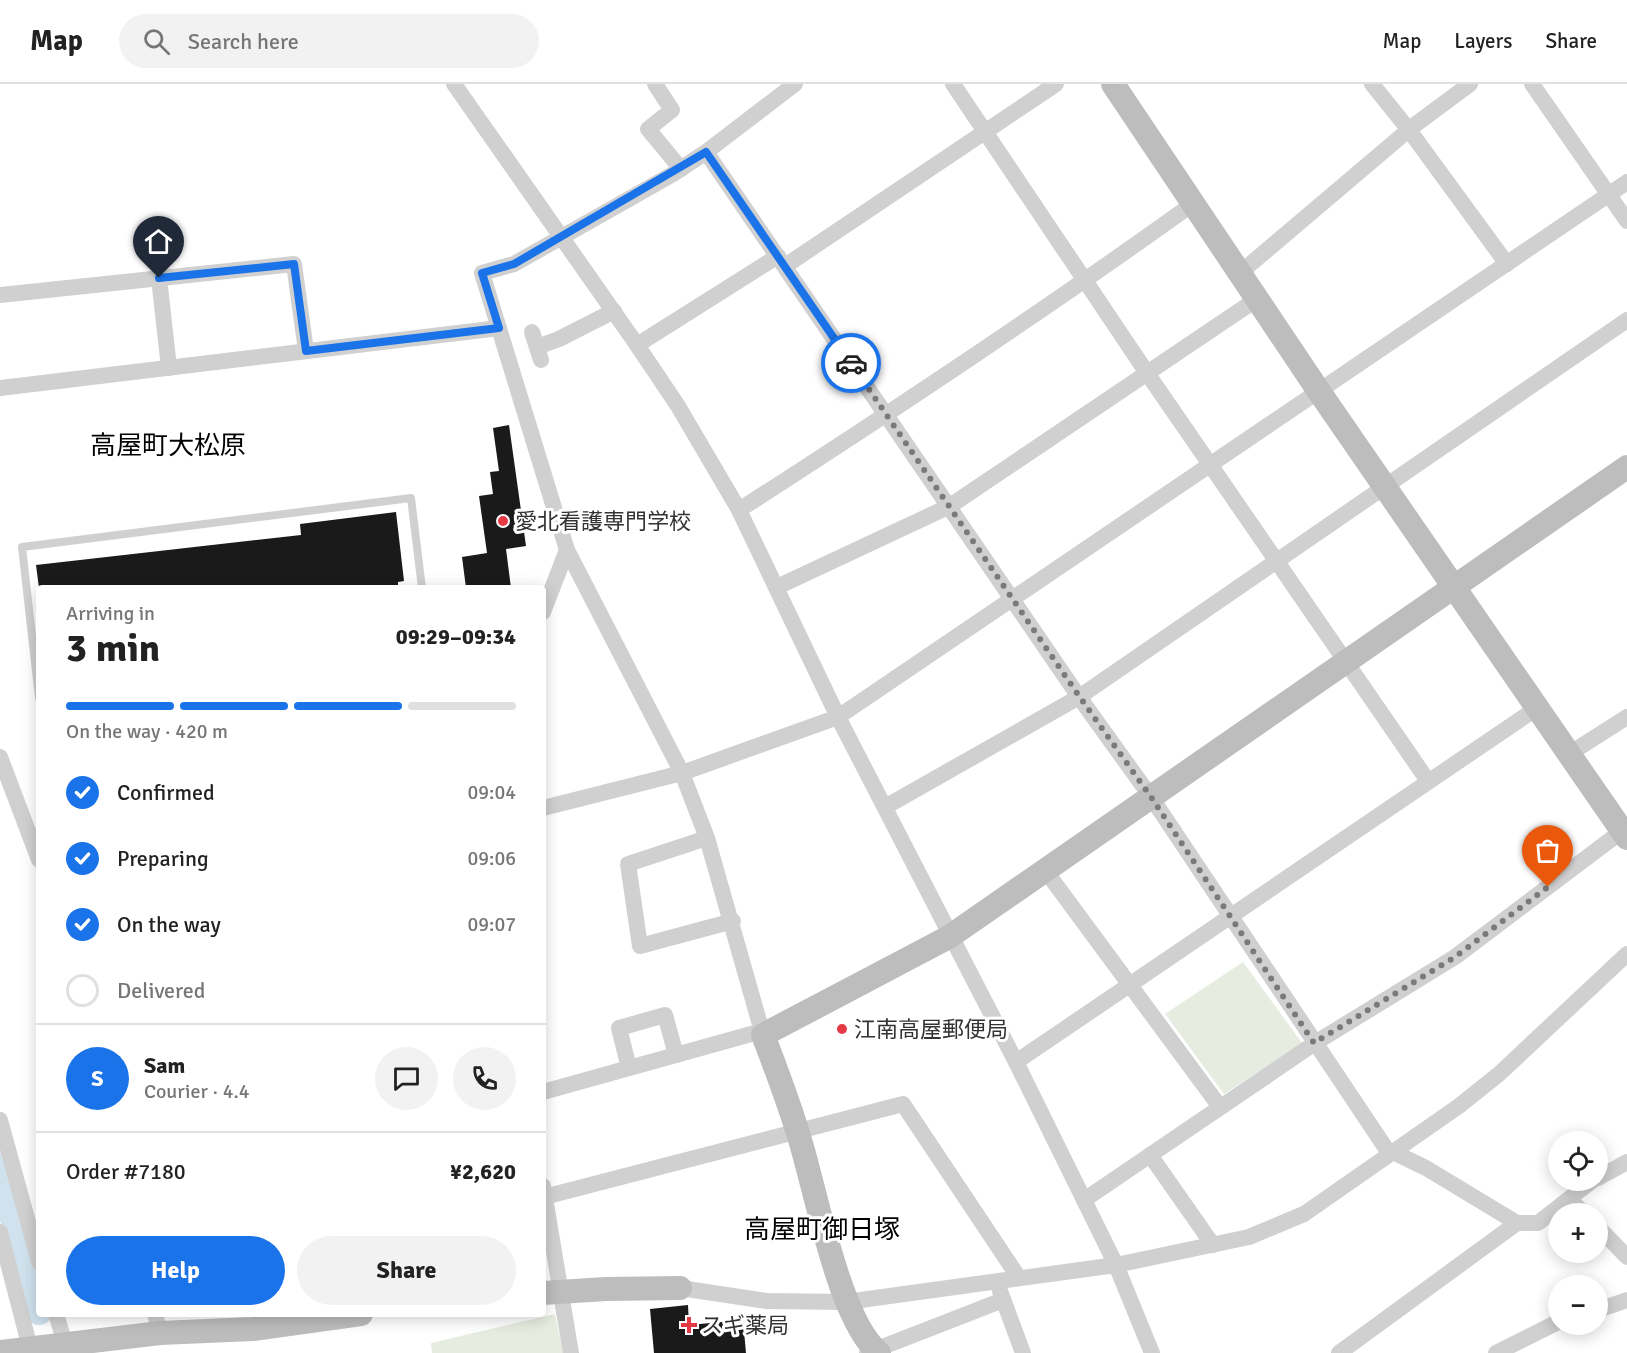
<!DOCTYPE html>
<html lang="en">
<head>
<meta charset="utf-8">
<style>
  body { margin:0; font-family:Signika,"Noto Sans JP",sans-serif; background:#f2f2f2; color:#222; height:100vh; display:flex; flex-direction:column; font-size:22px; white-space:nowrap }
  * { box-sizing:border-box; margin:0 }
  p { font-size:20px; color:#767676 }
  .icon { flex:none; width:33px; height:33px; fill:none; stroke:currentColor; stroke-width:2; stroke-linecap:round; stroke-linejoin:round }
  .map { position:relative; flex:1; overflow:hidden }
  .drawer { position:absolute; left:36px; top:501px; width:510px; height:732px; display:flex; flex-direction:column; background:#fff; border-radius:6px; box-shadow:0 3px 15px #0003 }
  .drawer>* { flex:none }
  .buttons { position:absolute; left:1548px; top:1047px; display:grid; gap:12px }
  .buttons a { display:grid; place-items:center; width:60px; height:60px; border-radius:50%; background:#fff; box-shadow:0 3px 15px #0003; font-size:30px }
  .pin { position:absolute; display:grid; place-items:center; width:51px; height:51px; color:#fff; margin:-62px -26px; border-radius:50% 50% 50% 0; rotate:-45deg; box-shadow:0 0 6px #0007 }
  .pin .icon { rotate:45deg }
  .courier { position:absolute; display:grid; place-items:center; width:60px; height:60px; margin:-30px; border:4px solid #1a73e8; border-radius:50%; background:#fff; color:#222; box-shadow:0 2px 8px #0007 }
  .headline em { font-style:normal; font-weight:700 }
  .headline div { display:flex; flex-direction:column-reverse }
  .headline { display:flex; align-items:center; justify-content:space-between; height:102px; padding:0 30px }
  h1 { font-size:39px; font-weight:700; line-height:45px }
  .bar { display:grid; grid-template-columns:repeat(4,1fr); gap:9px 6px; align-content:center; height:72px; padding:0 30px }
  .bar i { height:8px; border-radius:4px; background:#e0e0e0 }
  .bar .selected { background:#1a73e8 }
  .bar p { grid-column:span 4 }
  .line { display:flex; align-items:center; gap:15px; padding:0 30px; border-top:2px solid #e0e0e0 }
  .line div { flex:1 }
  .round { display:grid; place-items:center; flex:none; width:63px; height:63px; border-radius:32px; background:#f2f2f2 }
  ol { padding:0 30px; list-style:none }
  li { display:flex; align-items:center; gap:18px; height:66px }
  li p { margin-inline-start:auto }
  li .icon { padding:6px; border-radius:50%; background:#1a73e8; color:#fff; stroke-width:4 }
  li:last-child { color:#767676 }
  li i { width:33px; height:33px; border:3px solid #e0e0e0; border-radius:50% }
  .primary-button { display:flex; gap:12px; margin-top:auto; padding:12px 30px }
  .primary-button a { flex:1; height:69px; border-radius:36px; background:#1a73e8; color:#fff; font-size:24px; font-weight:700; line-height:69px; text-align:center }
  .primary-button a+a { background:#f2f2f2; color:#222 }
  header { display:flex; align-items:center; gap:36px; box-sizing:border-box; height:84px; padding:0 30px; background:#fff; border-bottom:2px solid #e0e0e0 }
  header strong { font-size:28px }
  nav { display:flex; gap:33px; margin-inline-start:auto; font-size:21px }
  .search { width:420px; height:54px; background:#f2f2f2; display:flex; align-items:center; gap:15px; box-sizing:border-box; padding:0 21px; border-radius:33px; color:#767676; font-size:22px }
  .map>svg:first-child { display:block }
</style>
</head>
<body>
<header>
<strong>Map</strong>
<div class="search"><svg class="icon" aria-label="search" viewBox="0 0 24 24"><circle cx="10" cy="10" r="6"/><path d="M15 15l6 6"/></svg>Search here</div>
<nav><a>Map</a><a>Layers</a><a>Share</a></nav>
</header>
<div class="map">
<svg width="1627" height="1269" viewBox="0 0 1627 1269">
  <rect width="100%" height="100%" fill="#fff"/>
  <g fill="#e6ecdf">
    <path d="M1243 878 1302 959 1224 1010 1165 930Z"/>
    <path d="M555 1230 563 1269H432L431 1259Z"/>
  </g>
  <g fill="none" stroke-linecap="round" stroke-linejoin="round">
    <path stroke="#cfe2ee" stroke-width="28" d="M0 1083 39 1227"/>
  </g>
  <g fill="#1a1a1a">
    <path d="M509 341 526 462 506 465 511 504H466L462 473 487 469 479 412 493 410 490 388 499 387 493 344Z"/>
    <path d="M396 428 404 497 398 498V504H39L36 481 301 451 300 440Z"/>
    <path d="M688 1221 689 1241 743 1236 746 1269H654L650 1225Z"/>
  </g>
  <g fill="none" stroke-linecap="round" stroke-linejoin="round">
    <path stroke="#d0d0d0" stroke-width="8" d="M39 614 22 463 411 414 422 504"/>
    <g stroke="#d0d0d0" stroke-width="16">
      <path d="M454 0 637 261 678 322 739 426 838 633 1016 978 1116 1181 1152 1269"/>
      <path d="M655 0 672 26 648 45 681 85"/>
      <path d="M953 0 1147 289 1428 697"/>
      <path d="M1372 0 1409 46 1507 180"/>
      <path d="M1532 0 1627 137"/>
      <path d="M706 68 1079 613 1151 713 1389 1069"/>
      <path d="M785 182 1056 0"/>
      <path d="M1240 189 1412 43 1470 0"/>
      <path d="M159 194 169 284"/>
      <path d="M0 211 294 180 306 267"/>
      <path d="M532 248 541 276"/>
      <path d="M637 261 778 172"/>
      <path d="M537 263 559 255 614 227"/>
      <path d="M0 304 499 244"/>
      <path d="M739 426C893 327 1045 226 1194 119"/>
      <path d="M567 466 682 689 707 754 763 951"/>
      <path d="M777 503 950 422 1257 215"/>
      <path d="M543 528 567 466 482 189 514 180 673 90 706 68 795 0"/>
      <path d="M1569 670 1627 633"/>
      <path d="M0 673 39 776"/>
      <path d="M885 723 1079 613 1627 236"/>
      <path d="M543 724 682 689 838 633 1627 98"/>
      <path d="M707 754 628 780 640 862 733 837"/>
      <path d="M1045 786 1220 1023"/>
      <path d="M1016 978 1537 624"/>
      <path d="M629 984 619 944 665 931 676 971"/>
      <path d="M543 1008 762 947"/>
      <path d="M0 1036 39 1178"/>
      <path d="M1391 1067 1426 1084 1517 1139"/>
      <path d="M1150 1071 1213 1161"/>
      <path d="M1598 1094 1627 1078"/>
      <path d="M543 1102 571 1269"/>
      <path d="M544 1113 903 1020 1019 1194"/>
      <path d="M1570 1115 1584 1130"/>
      <path d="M1084 1116 1315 959 1455 873 1622 747"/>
      <path d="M1598 1143 1627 1173"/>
      <path d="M0 1148 30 1264"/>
      <path d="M680 1204 767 1217 846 1218 1116 1181 1249 1153 1304 1130 1459 1022 1499 990 1627 870"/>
      <path d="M1000 1207 1023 1269"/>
      <path d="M1598 1226 1627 1216"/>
      <path d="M56 1230 68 1269"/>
      <path d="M155 1230 160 1249"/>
      <path d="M867 1269 1003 1216"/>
      <path d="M1339 1269 1517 1139H1538L1593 1096"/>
      <path d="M1496 1269 1558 1238"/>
    </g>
    <g stroke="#bdbdbd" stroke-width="24">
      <path d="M1113 0 1318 306 1627 754"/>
      <path d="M543 1209 606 1205 680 1204"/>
      <path d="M0 1268 160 1249 253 1245 361 1230"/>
      <path d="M879 1269C838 1236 815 1100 797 1046 787 1014 775 982 763 951L949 853 1627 383"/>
    </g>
  </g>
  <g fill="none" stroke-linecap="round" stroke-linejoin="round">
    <path stroke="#7a7a7a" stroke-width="6" stroke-dasharray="0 10.8" d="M851 279 1079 612 1151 713 1314 959 1455 873 1548 803"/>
    <path stroke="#1a73e8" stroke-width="8" d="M159 194 294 180 306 267 499 244 482 189 514 180 706 68 851 279"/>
  </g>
  <g fill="#e63946" stroke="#fff" stroke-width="2">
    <circle cx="503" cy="437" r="6"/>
    <circle cx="842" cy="945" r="6"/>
    <path d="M686 1232h6v6h6v6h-6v6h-6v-6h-6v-6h6z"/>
  </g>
  <g text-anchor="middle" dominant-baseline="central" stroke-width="6" stroke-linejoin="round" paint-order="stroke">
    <g font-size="22" fill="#333" stroke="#fff" text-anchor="start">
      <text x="515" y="437">愛北看護専門学校</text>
      <text x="854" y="945">江南高屋郵便局</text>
      <text x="701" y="1241">スギ薬局</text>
    </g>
    <g font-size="26" fill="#000" stroke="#fff">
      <text x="168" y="362">高屋町大松原</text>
      <text x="822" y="1146">高屋町御日塚</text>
    </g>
  </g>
</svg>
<div class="buttons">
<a><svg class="icon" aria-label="locate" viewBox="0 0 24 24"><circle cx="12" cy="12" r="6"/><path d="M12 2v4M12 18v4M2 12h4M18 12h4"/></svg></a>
<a>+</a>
<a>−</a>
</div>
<div class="pin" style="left:1548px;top:803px;background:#ea580c"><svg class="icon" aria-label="bag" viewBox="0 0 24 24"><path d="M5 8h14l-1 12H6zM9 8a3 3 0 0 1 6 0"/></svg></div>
<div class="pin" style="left:159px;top:194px;background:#1f2937"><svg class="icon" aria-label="home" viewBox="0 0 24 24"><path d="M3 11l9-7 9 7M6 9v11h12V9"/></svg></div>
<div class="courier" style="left:851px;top:279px"><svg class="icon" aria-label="car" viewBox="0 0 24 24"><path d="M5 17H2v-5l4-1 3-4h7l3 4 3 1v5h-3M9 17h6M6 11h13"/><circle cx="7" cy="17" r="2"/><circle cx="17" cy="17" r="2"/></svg></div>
<section class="drawer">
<div class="headline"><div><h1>3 min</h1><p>Arriving in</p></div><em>09:29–09:34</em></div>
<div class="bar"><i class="selected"></i><i class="selected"></i><i class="selected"></i><i></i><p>On the way · 420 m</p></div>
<ol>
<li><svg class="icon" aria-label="check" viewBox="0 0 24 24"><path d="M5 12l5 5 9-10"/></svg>Confirmed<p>09:04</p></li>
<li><svg class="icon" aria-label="check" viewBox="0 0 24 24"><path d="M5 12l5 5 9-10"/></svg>Preparing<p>09:06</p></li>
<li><svg class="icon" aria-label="check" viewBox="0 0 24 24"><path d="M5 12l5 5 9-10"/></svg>On the way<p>09:07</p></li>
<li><i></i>Delivered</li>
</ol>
<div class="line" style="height:108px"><b class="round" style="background:#1a73e8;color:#fff">S</b><div><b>Sam</b><p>Courier · 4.4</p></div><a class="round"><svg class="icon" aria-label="chat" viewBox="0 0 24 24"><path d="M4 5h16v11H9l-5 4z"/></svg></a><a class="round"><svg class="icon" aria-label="phone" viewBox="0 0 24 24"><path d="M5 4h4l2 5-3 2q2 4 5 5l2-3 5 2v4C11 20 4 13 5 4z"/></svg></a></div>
<div class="line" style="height:78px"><div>Order #7180</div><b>¥2,620</b></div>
<div class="primary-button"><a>Help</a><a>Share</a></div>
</section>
</div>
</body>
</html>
